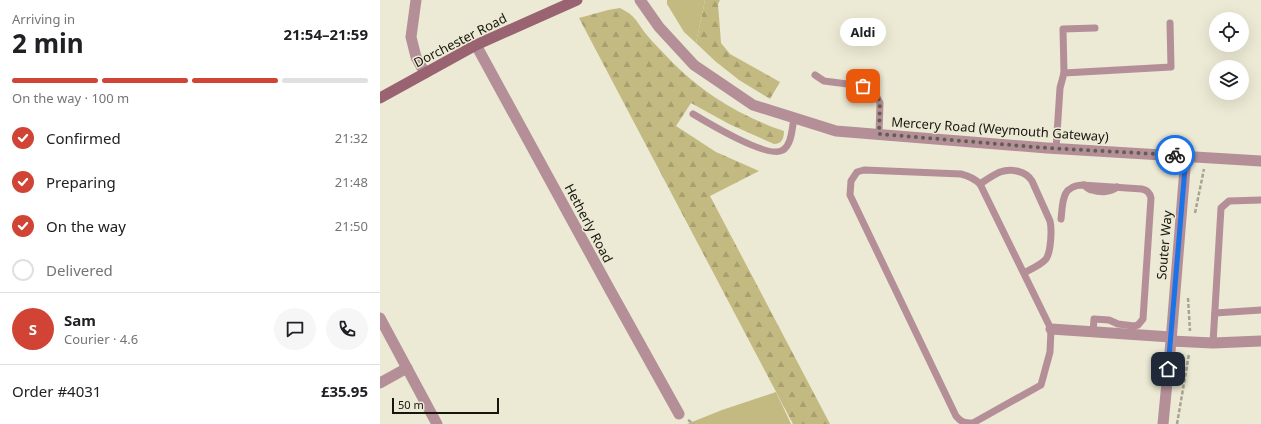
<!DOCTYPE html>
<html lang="en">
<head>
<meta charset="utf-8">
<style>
  body { margin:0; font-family:"Noto Sans",sans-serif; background:#f6f6f6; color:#202124; height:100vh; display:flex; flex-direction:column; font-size:15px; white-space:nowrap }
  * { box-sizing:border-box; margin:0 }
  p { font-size:13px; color:#757577 }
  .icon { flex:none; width:22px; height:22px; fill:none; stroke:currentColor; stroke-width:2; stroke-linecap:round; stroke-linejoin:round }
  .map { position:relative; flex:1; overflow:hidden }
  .drawer { display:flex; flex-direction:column; background:#fff; width:380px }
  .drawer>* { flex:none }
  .controls { position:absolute; left:829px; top:12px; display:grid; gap:8px }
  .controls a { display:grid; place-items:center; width:40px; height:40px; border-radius:50%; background:#fff; box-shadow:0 4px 16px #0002; font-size:20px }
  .scale { position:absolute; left:12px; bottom:10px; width:107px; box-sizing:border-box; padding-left:4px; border:2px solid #16150e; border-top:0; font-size:11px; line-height:14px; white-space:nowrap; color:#16150e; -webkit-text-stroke:3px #ece9d4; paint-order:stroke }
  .pin { position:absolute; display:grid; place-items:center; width:34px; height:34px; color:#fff; margin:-17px; border-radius:8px; box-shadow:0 2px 6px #0006 }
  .courier { position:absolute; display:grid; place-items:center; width:40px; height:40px; margin:-20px; border:3px solid #1a73e8; border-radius:50%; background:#fff; color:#222; box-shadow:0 1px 5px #0007 }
  .bubble { position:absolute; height:28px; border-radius:14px; background:#fff; box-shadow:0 4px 16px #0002; font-size:13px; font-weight:700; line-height:28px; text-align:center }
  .head em { font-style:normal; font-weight:700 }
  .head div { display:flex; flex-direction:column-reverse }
  .head { display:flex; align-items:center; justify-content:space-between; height:68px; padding:0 12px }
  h1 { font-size:26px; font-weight:700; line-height:30px }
  .bar { display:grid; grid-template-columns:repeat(4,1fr); gap:6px 4px; align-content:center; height:48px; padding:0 12px }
  .bar i { height:5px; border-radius:3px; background:#e0e0e0 }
  .bar .active { background:#d14435 }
  .bar p { grid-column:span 4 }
  .line { display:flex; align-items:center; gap:10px; padding:0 12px; border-top:1px solid #e0e0e0 }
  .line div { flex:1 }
  .round { display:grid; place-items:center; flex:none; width:42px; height:42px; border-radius:21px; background:#f6f6f6 }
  ol { padding:0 12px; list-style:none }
  li { display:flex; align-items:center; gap:12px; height:44px }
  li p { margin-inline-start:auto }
  li .icon { padding:4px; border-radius:50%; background:#d14435; color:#fff; stroke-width:4 }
  li:last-child { color:#757577 }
  li i { width:22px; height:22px; border:2px solid #e0e0e0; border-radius:50% }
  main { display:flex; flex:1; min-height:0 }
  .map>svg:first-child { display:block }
</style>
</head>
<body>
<main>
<section class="drawer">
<div class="head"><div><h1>2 min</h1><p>Arriving in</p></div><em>21:54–21:59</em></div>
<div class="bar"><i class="active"></i><i class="active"></i><i class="active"></i><i></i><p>On the way · 100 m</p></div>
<ol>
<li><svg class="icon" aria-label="check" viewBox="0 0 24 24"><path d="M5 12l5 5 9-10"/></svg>Confirmed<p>21:32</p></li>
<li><svg class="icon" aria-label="check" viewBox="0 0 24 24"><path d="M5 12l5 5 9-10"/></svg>Preparing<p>21:48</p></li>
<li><svg class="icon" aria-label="check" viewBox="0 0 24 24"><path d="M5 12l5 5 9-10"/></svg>On the way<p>21:50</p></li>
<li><i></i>Delivered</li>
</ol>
<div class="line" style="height:72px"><b class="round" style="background:#d14435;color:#fff">S</b><div><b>Sam</b><p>Courier · 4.6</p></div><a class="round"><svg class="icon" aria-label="chat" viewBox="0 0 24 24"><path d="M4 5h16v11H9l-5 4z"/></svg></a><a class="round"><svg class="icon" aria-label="phone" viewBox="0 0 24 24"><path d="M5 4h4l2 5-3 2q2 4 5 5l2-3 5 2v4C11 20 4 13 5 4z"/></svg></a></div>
<div class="line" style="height:52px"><div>Order #4031</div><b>£35.95</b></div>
</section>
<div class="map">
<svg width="881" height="424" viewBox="0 0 881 424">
  <defs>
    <pattern id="forest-firs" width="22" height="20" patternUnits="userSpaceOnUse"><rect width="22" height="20" fill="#c3ba82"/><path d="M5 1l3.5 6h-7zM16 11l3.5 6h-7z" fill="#a79f6f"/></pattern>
  </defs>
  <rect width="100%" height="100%" fill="#ece9d4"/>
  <g fill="#c3ba82">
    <path d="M287 0H325L316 43 304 32 287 4Z"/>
    <path d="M396 392 411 424H307L342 410Z"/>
  </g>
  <g fill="url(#forest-firs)">
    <path d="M325 0H340L338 4 341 43 350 54 400 82 390 99 359 80 335 61 316 43Z"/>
    <path d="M240 8C256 16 256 21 266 34 273 43 283 52 291 61 322 93 362 117 404 131 404 138 402 144 394 144L349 124 311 103 296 126 336 152 379 171 330 196 450 424H413L199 18 228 10Z"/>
  </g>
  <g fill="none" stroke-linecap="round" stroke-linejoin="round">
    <g stroke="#a7a494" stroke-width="2.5" stroke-dasharray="4 2" stroke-linecap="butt">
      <path d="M815 213 824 169"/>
      <path d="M808 298 810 331"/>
      <path d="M308 420 314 424"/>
      <path d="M797 424 809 354"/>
    </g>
    <g stroke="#b48f98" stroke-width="7">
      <path d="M684 73 683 29 715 28"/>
      <path d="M435 75 444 81 483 86 494 91 500 103 499 134"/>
      <path d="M313 114C328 123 389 160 403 150 412 144 412 128 414 118"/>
      <path d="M676 149 680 88 684 73 791 67 790 23"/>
      <path d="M600 184C606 180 613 175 620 172 631 168 646 171 652 181L670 221C672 229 671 252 666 259 661 265 651 269 644 273"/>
      <path d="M704 185C706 187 709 190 712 190 721 193 731 192 737 187"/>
      <path d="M681 219C683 203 681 186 702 185L762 189C767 190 770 193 771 198L763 319 758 325 754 326 738 324 729 320 714 319 713 332"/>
      <path d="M835 313 881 310"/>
      <path d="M833 343 841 208 849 201 881 200"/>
      <path d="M591 424 593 423 661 385 670 352 671 329 600 184C594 178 589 176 581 174L484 170 477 172 471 181 470 195 576 416C581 422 584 423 593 423"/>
    </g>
    <g stroke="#b48f98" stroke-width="11">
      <path d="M260 0 279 27 314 65 373 105 456 131 667 148 881 161"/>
      <path d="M96 45 230 290 299 414"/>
      <path d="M0 318 57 424"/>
      <path d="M671 329 791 337"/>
      <path d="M791 341 833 343 881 341"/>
      <path d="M0 383 27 368"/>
      <path d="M783 424 791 341 806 156"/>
    </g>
    <path stroke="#b48f98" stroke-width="11" d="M36 0 31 37 36 57 45 73"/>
    <path stroke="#996372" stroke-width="11" d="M0 98 96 45 197 0"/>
  </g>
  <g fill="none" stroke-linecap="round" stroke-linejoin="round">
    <path stroke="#615f53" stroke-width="4" stroke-dasharray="0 7.2" d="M483 86 494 91 500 102 499 134 667 148 795 155"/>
    <path stroke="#1a73e8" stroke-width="5" d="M788 369 806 156 795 155"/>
  </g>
  <g text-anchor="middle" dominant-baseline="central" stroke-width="3" stroke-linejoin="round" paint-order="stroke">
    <g font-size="13" fill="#16150e" stroke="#ece9d4">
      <text transform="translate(80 40) rotate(-27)">Dorchester Road</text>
      <text transform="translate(620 129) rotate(4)">Mercery Road (Weymouth Gateway)</text>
      <text transform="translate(209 223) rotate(62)">Hetherly Road</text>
      <text transform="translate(784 245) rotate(-85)">Souter Way</text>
    </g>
  </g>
</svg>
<div class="controls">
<a><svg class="icon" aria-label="locate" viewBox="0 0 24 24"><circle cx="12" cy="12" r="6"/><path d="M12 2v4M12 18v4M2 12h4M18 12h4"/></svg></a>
<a><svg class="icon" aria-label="layers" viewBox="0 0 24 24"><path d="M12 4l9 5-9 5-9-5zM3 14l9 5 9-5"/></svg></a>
</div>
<div class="scale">50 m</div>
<div class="pin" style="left:483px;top:86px;background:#ea580c"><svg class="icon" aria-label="bag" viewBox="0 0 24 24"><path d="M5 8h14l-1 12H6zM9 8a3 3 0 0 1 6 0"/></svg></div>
<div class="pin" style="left:788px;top:369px;background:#1f2937"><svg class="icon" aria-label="home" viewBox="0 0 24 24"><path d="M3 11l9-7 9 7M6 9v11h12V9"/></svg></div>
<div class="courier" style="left:795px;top:155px"><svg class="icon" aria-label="bike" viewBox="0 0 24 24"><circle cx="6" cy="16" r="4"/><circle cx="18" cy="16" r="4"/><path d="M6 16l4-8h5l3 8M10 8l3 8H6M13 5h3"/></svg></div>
<div class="bubble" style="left:460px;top:18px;width:46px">Aldi</div>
</div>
</main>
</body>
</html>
